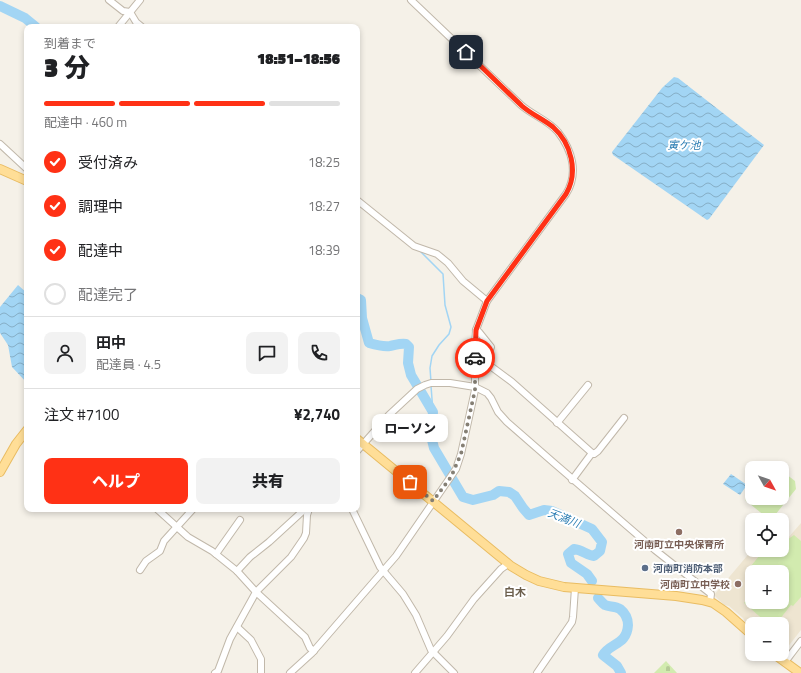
<!DOCTYPE html>
<html lang="ja">
<head>
<meta charset="utf-8">
<style>
  body { margin:0; font-family:"Titillium Web","Noto Sans JP",sans-serif; background:#f2f2f2; color:#202124; height:100vh; display:flex; flex-direction:column; font-size:15px; white-space:nowrap }
  * { box-sizing:border-box; margin:0 }
  p { font-size:13px; color:#757577 }
  .icon { flex:none; width:22px; height:22px; fill:none; stroke:currentColor; stroke-width:2; stroke-linecap:round; stroke-linejoin:round }
  .map { position:relative; flex:1; overflow:hidden }
  .details { position:absolute; left:24px; top:24px; width:336px; height:488px; display:flex; flex-direction:column; background:#fff; border-radius:8px; box-shadow:0 2px 6px #0003 }
  .details>* { flex:none }
  .needle { width:26px; rotate:130deg }
  .tools { position:absolute; left:745px; top:461px; display:grid; gap:8px }
  .tools a { display:grid; place-items:center; width:44px; height:44px; border-radius:8px; background:#fff; box-shadow:0 2px 6px #0003; font-size:20px }
  .pin { position:absolute; display:grid; place-items:center; width:34px; height:34px; color:#fff; margin:-17px; border-radius:8px; box-shadow:0 2px 6px #0006 }
  .courier { position:absolute; display:grid; place-items:center; width:40px; height:40px; margin:-20px; border:3px solid #ff3115; border-radius:50%; background:#fff; color:#222; box-shadow:0 1px 5px #0007 }
  .bubble { position:absolute; height:28px; border-radius:8px; background:#fff; box-shadow:0 2px 6px #0003; font-size:13px; font-weight:800; line-height:28px; text-align:center }
  .overview em { font-style:normal; font-weight:800 }
  .overview div { display:flex; flex-direction:column-reverse }
  .overview { display:flex; align-items:center; justify-content:space-between; height:68px; padding:0 20px }
  h1 { font-size:26px; font-weight:800; line-height:30px }
  .bar { display:grid; grid-template-columns:repeat(4,1fr); gap:6px 4px; align-content:center; height:48px; padding:0 20px }
  .bar i { height:5px; border-radius:3px; background:#e0e0e0 }
  .bar .active { background:#ff3115 }
  .bar p { grid-column:span 4 }
  .line { display:flex; align-items:center; gap:10px; padding:0 20px; border-top:1px solid #e0e0e0 }
  .line div { flex:1 }
  .round { display:grid; place-items:center; flex:none; width:42px; height:42px; border-radius:8px; background:#f2f2f2 }
  ol { padding:0 20px; list-style:none }
  li { display:flex; align-items:center; gap:12px; height:44px }
  li p { margin-inline-start:auto }
  li .icon { padding:4px; border-radius:50%; background:#ff3115; color:#fff; stroke-width:4 }
  li:last-child { color:#757577 }
  li i { width:22px; height:22px; border:2px solid #e0e0e0; border-radius:50% }
  .action { display:flex; gap:8px; margin-top:auto; padding:8px 20px }
  .action a { flex:1; height:46px; border-radius:8px; background:#ff3115; color:#fff; font-size:16px; font-weight:800; line-height:46px; text-align:center }
  .action a+a { background:#f2f2f2; color:#202124 }
  .map>svg:first-child { display:block }
</style>
</head>
<body>
<div class="map">
<svg width="801" height="673" viewBox="0 0 801 673">
  <defs>
    <pattern id="cemetery-stones" width="16" height="16" patternUnits="userSpaceOnUse"><rect width="16" height="16" fill="#d2ebaf"/><path d="M2 7V4a2 2 0 0 1 4 0v3zM10 15v-3a2 2 0 0 1 4 0v3z" fill="#b6cb97"/></pattern>
    <pattern id="water-waves" width="16" height="10" patternUnits="userSpaceOnUse"><rect width="16" height="10" fill="#a2d5f4"/><path d="M0 5q4-4 8 0t8 0" fill="none" stroke="#86aec6"/></pattern>
  </defs>
  <rect width="100%" height="100%" fill="#f5f1e8"/>
  <path fill="#eee5d1" fill-rule="evenodd" d="M801 523V630L783 653 782 652V624H752V628L745 622 743 618 729 606 724 605 714 595 752 550H782V537L784 539 788 538ZM752 572H782V602H752Z"/>
  <g fill="#d2ebaf" fill-rule="evenodd">
    <path d="M782 471 795 481 796 489 771 520H770L745 500 752 491V498H782Z"/>
    <path d="M794 535 801 541V597L793 606 791 605 776 624 770 618 766 622 744 603 750 595 747 592 746 572 764 550H782V540L784 542ZM752 572H782V602H752Z"/>
  </g>
  <path fill="url(#cemetery-stones)" d="M666 661 677 673H654Z"/>
  <g fill="url(#water-waves)">
    <path d="M674 77 678 78 764 145 709 219 707 220 613 155 612 152 662 88Z"/>
    <path d="M18 285 27 293V383L12 367 8 345 0 333V307Z"/>
    <path d="M731 474 747 485 740 495 723 484Z"/>
  </g>
  <g fill="none" stroke-linecap="round" stroke-linejoin="round">
    <g stroke="#a2d5f4" stroke-width="1.5">
      <path d="M421 252 443 274 445 305 451 327 449 334 439 345 432 356 430 368 431 382"/>
      <path d="M431 386 433 412"/>
    </g>
    <g stroke="#a2d5f4" stroke-width="10">
      <path d="M0 6 25 18 36 27"/>
      <path d="M357 298 361 300 362 318 369 343C376 345 383 347 390 346 396 345 400 343 406 344L409 347 408 363 411 375 433 412 431 436 434 448 463 497 473 500 493 495 499 491 509 492 515 496 523 508 529 515 544 510 552 511 592 529 602 542 600 551 594 556C587 555 582 550 574 549L568 554 571 563 587 574 592 581"/>
      <path d="M598 598C600 600 602 603 605 605 609 607 615 606 620 609 625 613 628 619 628 625 627 645 610 643 603 655L617 666 621 673"/>
    </g>
    <g stroke="#c1b8aa" stroke-width="8">
      <g id="minor">
        <path d="M109 0 123 11 130 12"/>
        <path d="M130 12 136 22 142 27"/>
        <path d="M118 27 140 0"/>
        <path d="M0 144 27 169"/>
        <path d="M357 200 414 246 437 254 448 263 463 281 487 301"/>
        <path d="M476 330 479 332 491 347 485 362 512 382 592 453"/>
        <path d="M557 423 588 385"/>
        <path d="M357 451 389 415 417 389 425 385 431 383H450L475 387 487 393 491 398 498 412 507 422 554 463 655 550 711 594 710 602"/>
        <path d="M572 480 592 453 594 454 598 451 624 418"/>
        <path d="M157 509 188 537 212 551 237 571 256 592 305 637 310 648 314 651"/>
        <path d="M352 509 380 567 403 594 416 615 431 650 454 673"/>
        <path d="M216 554 240 520"/>
        <path d="M140 570 146 561 160 551 164 541 193 509"/>
        <path d="M237 571 250 557 269 542 305 509"/>
        <path d="M237 627 251 640 261 659V673"/>
        <path d="M785 662 801 641"/>
        <path d="M215 673 218 671 230 639 256 592 291 557 304 538 306 533 307 515 309 509"/>
        <path d="M290 673 312 653 396 556 456 469 461 454 475 390V345L476 330 487 301 566 194C579 173 572 150 558 132 548 120 532 115 521 105 484 70 448 35 411 0"/>
        <path d="M415 673 447 636 474 599 501 569 508 564"/>
        <path d="M537 673 572 622 573 617 575 588"/>
      </g>
    </g>
    <g stroke="#e9bc62" stroke-width="10">
      <g id="major">
        <path d="M0 169 27 181"/>
        <path d="M357 439 511 566 526 575 539 581 564 587 676 596 702 600 713 603 726 612 752 635"/>
        <path d="M0 472 16 444 27 430"/>
        <path d="M774 654 800 673"/>
      </g>
    </g>
    <use href="#minor" stroke="#fff" stroke-width="6"/>
    <use href="#major" stroke="#ffde97" stroke-width="8"/>
  </g>
  <g fill="none" stroke-linecap="round" stroke-linejoin="round">
    <path stroke="#857f74" stroke-width="4" stroke-dasharray="0 7.2" d="M410 482 433 501 451 477 461 454 475 390V358"/>
    <path stroke="#ff3115" stroke-width="5" d="M466 52C485 70 503 88 522 106 531 114 543 119 553 127 571 143 579 172 566 194L487 301 476 330 475 358"/>
  </g>
  <g fill="#8d6e63" stroke="#fff" stroke-width="1.5">
    <circle cx="679" cy="532" r="4"/>
    <circle cx="738" cy="584" r="4"/>
  </g>
  <circle fill="#5c6f8a" stroke="#fff" stroke-width="1.5" cx="645" cy="568" r="4"/>
  <g text-anchor="middle" dominant-baseline="central" stroke-width="4" stroke-linejoin="round" paint-order="stroke">
    <g font-size="10" font-weight="bold" fill="#785e54" stroke="#fff">
      <text x="679" y="544">河南町立中央保育所</text>
      <text x="730" y="584" text-anchor="end">河南町立中学校</text>
    </g>
    <g font-size="10" font-weight="bold" fill="#4e5e75" stroke="#fff" text-anchor="start">
      <text x="653" y="568">河南町消防本部</text>
    </g>
    <g font-size="11" font-style="italic" fill="#297cb2" stroke="#fff">
      <text x="684" y="145">寅ケ池</text>
      <text transform="translate(564 518) rotate(21)">天満川</text>
    </g>
    <g font-size="11" font-weight="bold" fill="#6c5f4d" stroke="#fff">
      <text x="515" y="592">白木</text>
    </g>
  </g>
</svg>
<div class="tools">
<a><svg class="needle" viewBox="-14 -14 28 28"><path d="M0-13l5 13h-10z" fill="#e53935"/><path d="M0 13l5-13h-10z" fill="#757577"/></svg></a>
<a><svg class="icon" aria-label="locate" viewBox="0 0 24 24"><circle cx="12" cy="12" r="6"/><path d="M12 2v4M12 18v4M2 12h4M18 12h4"/></svg></a>
<a>+</a>
<a>−</a>
</div>
<div class="pin" style="left:410px;top:482px;background:#ea580c"><svg class="icon" aria-label="bag" viewBox="0 0 24 24"><path d="M5 8h14l-1 12H6zM9 8a3 3 0 0 1 6 0"/></svg></div>
<div class="pin" style="left:466px;top:52px;background:#1f2937"><svg class="icon" aria-label="home" viewBox="0 0 24 24"><path d="M3 11l9-7 9 7M6 9v11h12V9"/></svg></div>
<div class="courier" style="left:475px;top:358px"><svg class="icon" aria-label="car" viewBox="0 0 24 24"><path d="M5 17H2v-5l4-1 3-4h7l3 4 3 1v5h-3M9 17h6M6 11h13"/><circle cx="7" cy="17" r="2"/><circle cx="17" cy="17" r="2"/></svg></div>
<div class="bubble" style="left:372px;top:414px;width:76px">ローソン</div>
<section class="details">
<div class="overview"><div><h1>3 分</h1><p>到着まで</p></div><em>18:51–18:56</em></div>
<div class="bar"><i class="active"></i><i class="active"></i><i class="active"></i><i></i><p>配達中 · 460 m</p></div>
<ol>
<li><svg class="icon" aria-label="check" viewBox="0 0 24 24"><path d="M5 12l5 5 9-10"/></svg>受付済み<p>18:25</p></li>
<li><svg class="icon" aria-label="check" viewBox="0 0 24 24"><path d="M5 12l5 5 9-10"/></svg>調理中<p>18:27</p></li>
<li><svg class="icon" aria-label="check" viewBox="0 0 24 24"><path d="M5 12l5 5 9-10"/></svg>配達中<p>18:39</p></li>
<li><i></i>配達完了</li>
</ol>
<div class="line" style="height:72px"><a class="round"><svg class="icon" aria-label="person" viewBox="0 0 24 24"><circle cx="12" cy="8" r="4"/><path d="M4 21q1-7 8-7t8 7"/></svg></a><div><b>田中</b><p>配達員 · 4.5</p></div><a class="round"><svg class="icon" aria-label="chat" viewBox="0 0 24 24"><path d="M4 5h16v11H9l-5 4z"/></svg></a><a class="round"><svg class="icon" aria-label="phone" viewBox="0 0 24 24"><path d="M5 4h4l2 5-3 2q2 4 5 5l2-3 5 2v4C11 20 4 13 5 4z"/></svg></a></div>
<div class="line" style="height:52px"><div>注文 #7100</div><b>¥2,740</b></div>
<div class="action"><a>ヘルプ</a><a>共有</a></div>
</section>
</div>
</body>
</html>
